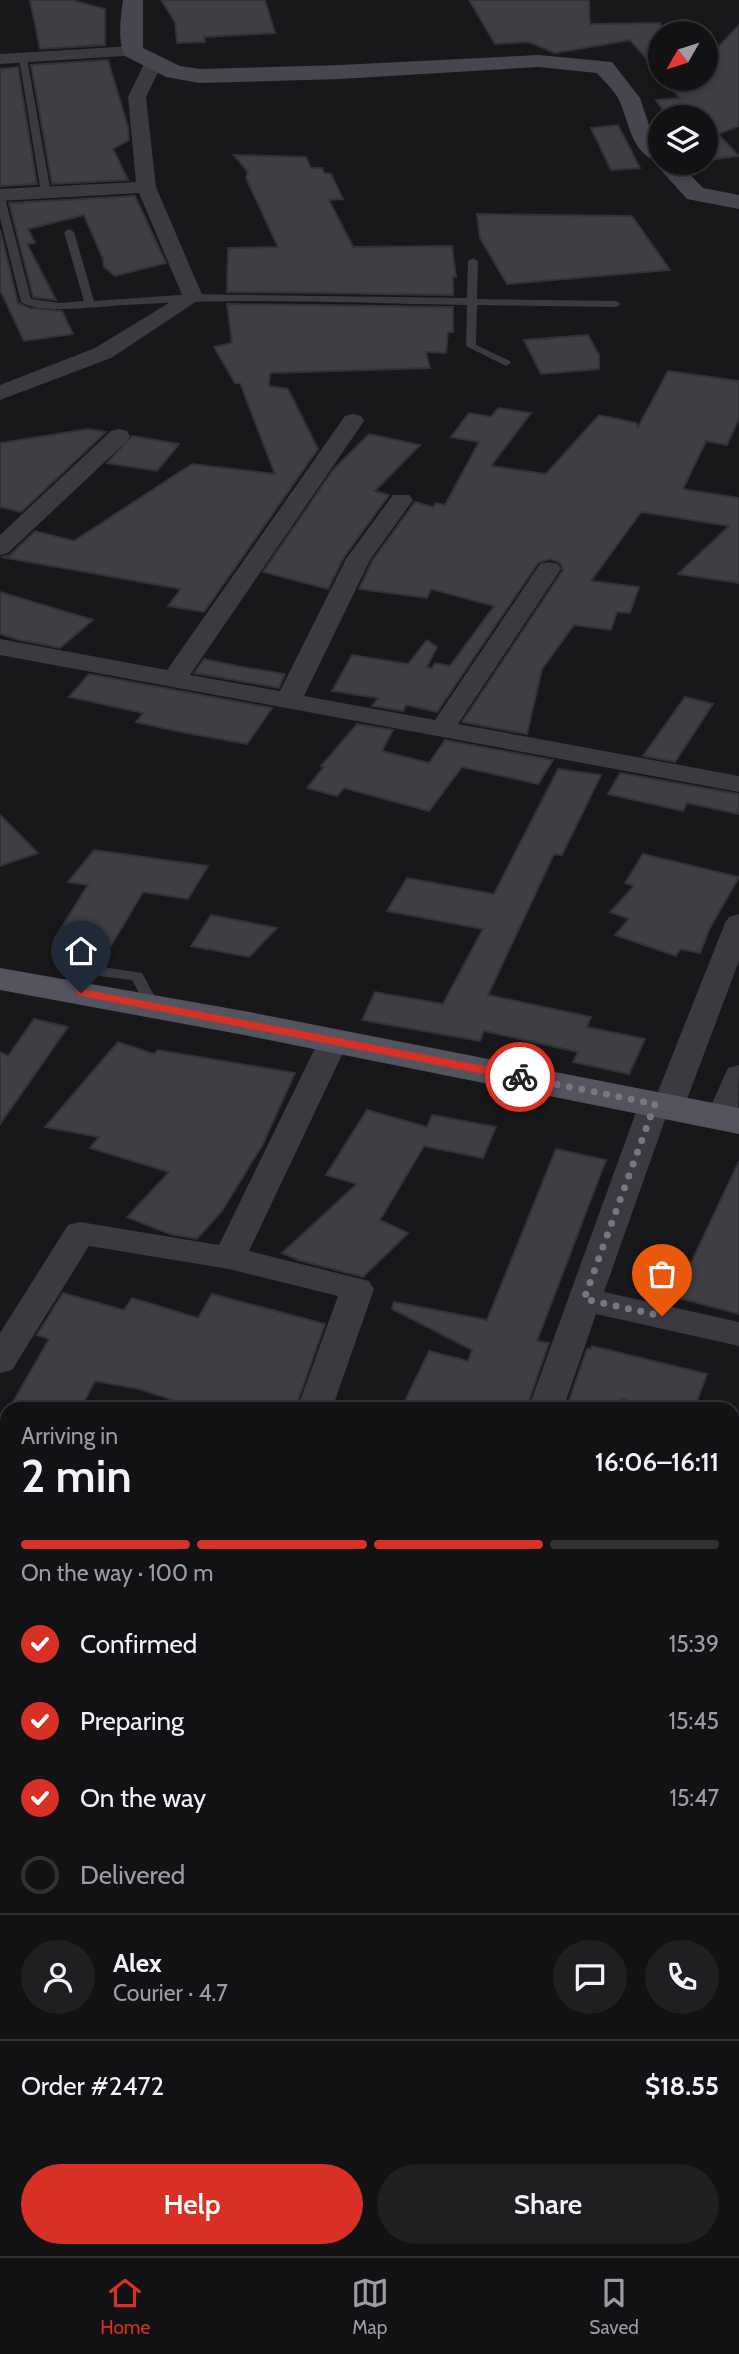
<!DOCTYPE html>
<html lang="en">
<head>
<meta charset="utf-8">
<style>
  body { margin:0; font-family:Cabin,sans-serif; background:#1f1f22; color:#f1f3f6; height:100vh; display:flex; flex-direction:column; font-size:26px; white-space:nowrap }
  * { box-sizing:border-box; margin:0 }
  p { font-size:23px; color:#9c9da0 }
  .icon { flex:none; width:38px; height:38px; fill:none; stroke:currentColor; stroke-width:2; stroke-linecap:round; stroke-linejoin:round }
  .map { position:relative; flex:1; overflow:hidden }
  .details { position:absolute; left:0px; top:1402px; width:740px; height:856px; display:flex; flex-direction:column; background:#121114; border-radius:21px 21px 0 0; box-shadow:0 4px 10px #0003,0 0 0 2px #313134 }
  .details>* { flex:none }
  .needle { width:46px; rotate:231deg }
  .controls { position:absolute; left:648px; top:21px; display:grid; gap:14px }
  .controls a { display:grid; place-items:center; width:70px; height:70px; border-radius:50%; background:#121114; box-shadow:0 4px 10px #0003,0 0 0 2px #313134; font-size:35px }
  .pin { position:absolute; display:grid; place-items:center; width:60px; height:60px; color:#fff; margin:-72px -30px; border-radius:50% 50% 50% 0; rotate:-45deg; box-shadow:0 0 7px #0007 }
  .pin .icon { rotate:45deg }
  .courier { position:absolute; display:grid; place-items:center; width:70px; height:70px; margin:-35px; border:5px solid #d93025; border-radius:50%; background:#fff; color:#222; box-shadow:0 2px 9px #0007 }
  .overview em { font-style:normal; font-weight:600 }
  .overview div { display:flex; flex-direction:column-reverse }
  .overview { display:flex; align-items:center; justify-content:space-between; height:119px; padding:0 21px }
  h1 { font-size:46px; font-weight:600; line-height:52px }
  .bar { display:grid; grid-template-columns:repeat(4,1fr); gap:10px 7px; align-content:center; height:84px; padding:0 21px }
  .bar i { height:9px; border-radius:5px; background:#313134 }
  .bar .selected { background:#d93025 }
  .bar p { grid-column:span 4 }
  .line { display:flex; align-items:center; gap:18px; padding:0 21px; border-top:2px solid #313134 }
  .line div { flex:1 }
  .round { display:grid; place-items:center; flex:none; width:74px; height:74px; border-radius:37px; background:#1f1f22 }
  ol { padding:0 21px; list-style:none }
  li { display:flex; align-items:center; gap:21px; height:77px }
  li p { margin-inline-start:auto }
  li .icon { padding:7px; border-radius:50%; background:#d93025; color:#fff; stroke-width:4 }
  li:last-child { color:#9c9da0 }
  li i { width:38px; height:38px; border:4px solid #313134; border-radius:50% }
  .primary-button { display:flex; gap:14px; margin-top:auto; padding:14px 21px }
  .primary-button a { flex:1; height:80px; border-radius:42px; background:#d93025; color:#fff; font-size:28px; font-weight:600; line-height:80px; text-align:center }
  .primary-button a+a { background:#1f1f22; color:#f1f3f6 }
  .dock { display:flex; justify-content:space-around; align-items:center; height:98px; border-top:2px solid #313134; background:#121114; font-size:19px; color:#9c9da0 }
  .dock a { display:grid; justify-items:center; gap:4px }
  .dock .selected { color:#d93025 }
  .map>svg:first-child { display:block }
</style>
</head>
<body>
<div class="map">
<svg width="739" height="2256" viewBox="0 0 739 2256">
  <rect width="100%" height="100%" fill="#18171a"/>
  <g fill="#3f3e45" stroke="#323136" stroke-width="2">
    <path d="M30 0H71L105 9V45L40 49Z"/>
    <path d="M161 0H265L275 33 204 37 205 42 177 43 175 22Z"/>
    <path d="M469 0H589L590 24 660 23 664 33H660V74L630 40 555 53 529 42 495 44Z"/>
    <path d="M739 25V126L718 134 739 156 707 160 705 117H668L656 100 680 98 664 79H678L681 86 688 79H705V61Z"/>
    <path d="M108 60 128 127 129 140 113 149 128 180 52 184 31 65Z"/>
    <path d="M18 67 37 184 0 186V69Z"/>
    <path d="M618 125 640 168 611 170 591 128Z"/>
    <path d="M234 155 306 157 311 168H322L324 173 331 174 343 199 329 200 353 247 452 246 456 277H453V295L227 292 228 248 278 247 246 178 248 172Z"/>
    <path d="M135 196 166 263 115 276 104 267 103 259 84 215 28 229 35 243 27 244 56 300 33 297 9 203Z"/>
    <path d="M477 214 632 216 670 270 507 284 480 238Z"/>
    <path d="M0 229 18 303 29 308 62 311 73 334 24 341 0 290Z"/>
    <path d="M227 304 453 307V332H448L446 353 426 352 430 368 270 373 269 386 288 389 318 449 204 612 168 606 181 589 1 557 10 555 35 531 74 541 192 464 275 474 240 383H235L214 347 232 343Z"/>
    <path d="M588 335 599 355V369L541 374 524 340Z"/>
    <path d="M668 371 739 381V419L727 445 706 441 683 489 739 498V583L678 574 729 526 641 512 591 581 639 587 630 613 617 612 611 630 574 625 542 669 527 734 462 722 563 570 560 563 550 559 538 563 437 712 406 705 403 711 372 706 378 698 332 691 352 655 408 664 427 640 437 647 427 667 432 668 435 663 450 666 494 606 431 589 427 598 359 589 372 561 415 502 433 507 436 503 445 505 479 442 451 437 469 413 491 417 498 408 531 413 491 466 546 474 599 415 636 423 638 427Z"/>
    <path d="M88 429 106 432 21 512 0 507V443Z"/>
    <path d="M369 434 420 445 375 491 389 495 344 557 328 589 263 572 333 470Z"/>
    <path d="M132 436 179 444 157 471 107 463Z"/>
    <path d="M0 592 93 620 60 648 19 640 0 634Z"/>
    <path d="M204 659 237 666 285 674 279 688 194 673Z"/>
    <path d="M89 674 272 708 247 744 181 732 136 722 143 713 69 697Z"/>
    <path d="M685 697 713 704 675 762 643 756Z"/>
    <path d="M357 724 393 730 382 751 429 763 445 740 553 760 538 784 462 767 429 811 344 788 337 796 307 788 324 767 321 766Z"/>
    <path d="M558 769 601 775 562 855 554 854 488 995 591 1017 587 1027 645 1039 629 1074 573 1062 578 1052 484 1031 480 1041 362 1020 375 992 443 1004 483 929 387 911 407 878 494 894Z"/>
    <path d="M620 773 739 794V814L687 803 683 811 608 794Z"/>
    <path d="M0 815 38 853 0 866Z"/>
    <path d="M94 850 208 866 188 899 143 892 111 946 56 936 88 885 68 882Z"/>
    <path d="M643 854 739 877 710 928 700 953 680 949 676 956 615 935 629 919 610 912 634 886 625 883Z"/>
    <path d="M211 915 277 928 249 957 191 946Z"/>
    <path d="M34 1019 68 1027 0 1124V1052L8 1056Z"/>
    <path d="M118 1042 154 1054 158 1050 295 1073 263 1144 222 1211 197 1239 170 1234 127 1217 169 1172 90 1148 99 1137 45 1127Z"/>
    <path d="M367 1110 427 1127 432 1115 496 1127 483 1158 424 1146 380 1220 408 1233 363 1277 298 1260 282 1253 357 1184 326 1175Z"/>
    <path d="M556 1149 606 1160 537 1341 549 1343 526 1409H401L429 1351 468 1361 472 1350 392 1309 394 1302 487 1320Z"/>
    <path d="M739 1161V1314L675 1297Z"/>
    <path d="M63 1293 124 1310 132 1298 198 1318 212 1294 325 1324 295 1409H200L139 1389 95 1381 80 1409H9L49 1339 37 1335Z"/>
    <path d="M592 1346 707 1374 694 1409H659L621 1399 617 1409H566L587 1349H591Z"/>
  </g>
  <g fill="none" stroke-linecap="round" stroke-linejoin="round">
    <g fill="#3a3a41" fill-rule="evenodd">
      <path d="M23 55 27 58 51 193 46 196 41 193 19 58Z"/>
      <path d="M0 195 5 198 31 299 60 303 84 301 64 232 69 229 74 232 94 301 193 294 467 298 468 261 473 258 478 261 477 299 616 301 621 304 616 307 477 305 476 345 510 361 511 363 506 366 466 346 467 305C353 303 239 297 126 305 102 306 39 315 21 302L0 218Z"/>
      <path d="M89 965 142 973 160 1006 158 1009H148L132 980 91 975 62 991 57 993 50 988Z"/>
    </g>
    <g fill="#3a3a41" fill-rule="evenodd">
      <path d="M133 46 142 51 139 55 0 64V54Z"/>
      <path d="M154 57 163 62 146 97 156 187 203 297 111 358 0 400V385L95 348 182 295 139 193 0 201V189L136 182 128 97 145 62Z"/>
      <path d="M353 414 361 416 364 421 190 675 280 691 346 559 393 495H409L413 500 370 560 304 696 435 720 540 564 549 562 558 564 561 569 458 724 739 776V792L0 655V639L167 670 345 416Z"/>
      <path d="M119 429 127 431 130 436 127 441 8 553 0 555V535L111 431Z"/>
      <path d="M739 914V961L684 1107 679 1114 666 1117 604 1292 739 1322V1346L596 1314 563 1409H528L639 1104 644 1097 657 1094 725 923 729 917Z"/>
      <path d="M334 1030 345 1033 349 1040 249 1251 369 1281 374 1289 332 1409H297L338 1296 229 1269 89 1246 12 1370 0 1373V1333L68 1225 80 1222 219 1245 319 1040 323 1033Z"/>
      <path d="M739 1065 738 1117 733 1124 722 1127 711 1124 706 1117 728 1068Z"/>
      <path d="M0 1450 7 1451V1477L0 1476Z"/>
      <path d="M733 1612 739 1613V1643L733 1642Z"/>
      <path d="M7 1812V1850L0 1852V1814Z"/>
      <path d="M22 2250H69L66 2256H20Z"/>
      <path d="M203 2250H249L247 2256H201Z"/>
      <path d="M337 2250H400L402 2256H340Z"/>
    </g>
    <path fill="#46464f" fill-rule="evenodd" d="M123 0H143V48L180 66 200 69 340 65 539 55 612 62 640 98 651 131 660 141V163H679L703 188 739 195V209L687 199 659 168 657 161C631 153 629 121 619 100 614 90 604 81 597 73L539 67 340 79 200 83 166 77 125 56C117 41 121 16 123 0Z"/>
    <path fill="#54545f" fill-rule="evenodd" d="M0 968 244 1011 739 1108V1134L244 1035 0 990Z"/>
  </g>
  <path fill="#d93025" d="M81 989 520 1073 525 1077 520 1081 77 995V990Z"/>
  <g fill="none" stroke-linecap="round" stroke-linejoin="round">
    <path stroke="#767783" stroke-width="7" stroke-dasharray="0 12.6" d="M520 1077 655 1104 584 1299 662 1316"/>
  </g>
</svg>
<div class="controls">
<a><svg class="needle" viewBox="-14 -14 28 28"><path d="M0-13l5 13h-10z" fill="#e53935"/><path d="M0 13l5-13h-10z" fill="#9c9da0"/></svg></a>
<a><svg class="icon" aria-label="layers" viewBox="0 0 24 24"><path d="M12 4l9 5-9 5-9-5zM3 14l9 5 9-5"/></svg></a>
</div>
<div class="pin" style="left:662px;top:1316px;background:#ea580c"><svg class="icon" aria-label="bag" viewBox="0 0 24 24"><path d="M5 8h14l-1 12H6zM9 8a3 3 0 0 1 6 0"/></svg></div>
<div class="pin" style="left:81px;top:993px;background:#1f2937"><svg class="icon" aria-label="home" viewBox="0 0 24 24"><path d="M3 11l9-7 9 7M6 9v11h12V9"/></svg></div>
<div class="courier" style="left:520px;top:1077px"><svg class="icon" aria-label="bike" viewBox="0 0 24 24"><circle cx="6" cy="16" r="4"/><circle cx="18" cy="16" r="4"/><path d="M6 16l4-8h5l3 8M10 8l3 8H6M13 5h3"/></svg></div>
<section class="details">
<div class="overview"><div><h1>2 min</h1><p>Arriving in</p></div><em>16:06–16:11</em></div>
<div class="bar"><i class="selected"></i><i class="selected"></i><i class="selected"></i><i></i><p>On the way · 100 m</p></div>
<ol>
<li><svg class="icon" aria-label="check" viewBox="0 0 24 24"><path d="M5 12l5 5 9-10"/></svg>Confirmed<p>15:39</p></li>
<li><svg class="icon" aria-label="check" viewBox="0 0 24 24"><path d="M5 12l5 5 9-10"/></svg>Preparing<p>15:45</p></li>
<li><svg class="icon" aria-label="check" viewBox="0 0 24 24"><path d="M5 12l5 5 9-10"/></svg>On the way<p>15:47</p></li>
<li><i></i>Delivered</li>
</ol>
<div class="line" style="height:126px"><a class="round"><svg class="icon" aria-label="person" viewBox="0 0 24 24"><circle cx="12" cy="8" r="4"/><path d="M4 21q1-7 8-7t8 7"/></svg></a><div><b>Alex</b><p>Courier · 4.7</p></div><a class="round"><svg class="icon" aria-label="chat" viewBox="0 0 24 24"><path d="M4 5h16v11H9l-5 4z"/></svg></a><a class="round"><svg class="icon" aria-label="phone" viewBox="0 0 24 24"><path d="M5 4h4l2 5-3 2q2 4 5 5l2-3 5 2v4C11 20 4 13 5 4z"/></svg></a></div>
<div class="line" style="height:91px"><div>Order #2472</div><b>$18.55</b></div>
<div class="primary-button"><a>Help</a><a>Share</a></div>
</section>
</div>
<nav class="dock">
<a class="selected"><svg class="icon" aria-label="home" viewBox="0 0 24 24"><path d="M3 11l9-7 9 7M6 9v11h12V9"/></svg>Home</a>
<a><svg class="icon" aria-label="map" viewBox="0 0 24 24"><path d="M3 6l6-2 6 2 6-2v14l-6 2-6-2-6 2zM9 4v14M15 6v14"/></svg>Map</a>
<a><svg class="icon" aria-label="saved" viewBox="0 0 24 24"><path d="M7 4h10v16l-5-4-5 4z"/></svg>Saved</a>
</nav>
</body>
</html>
